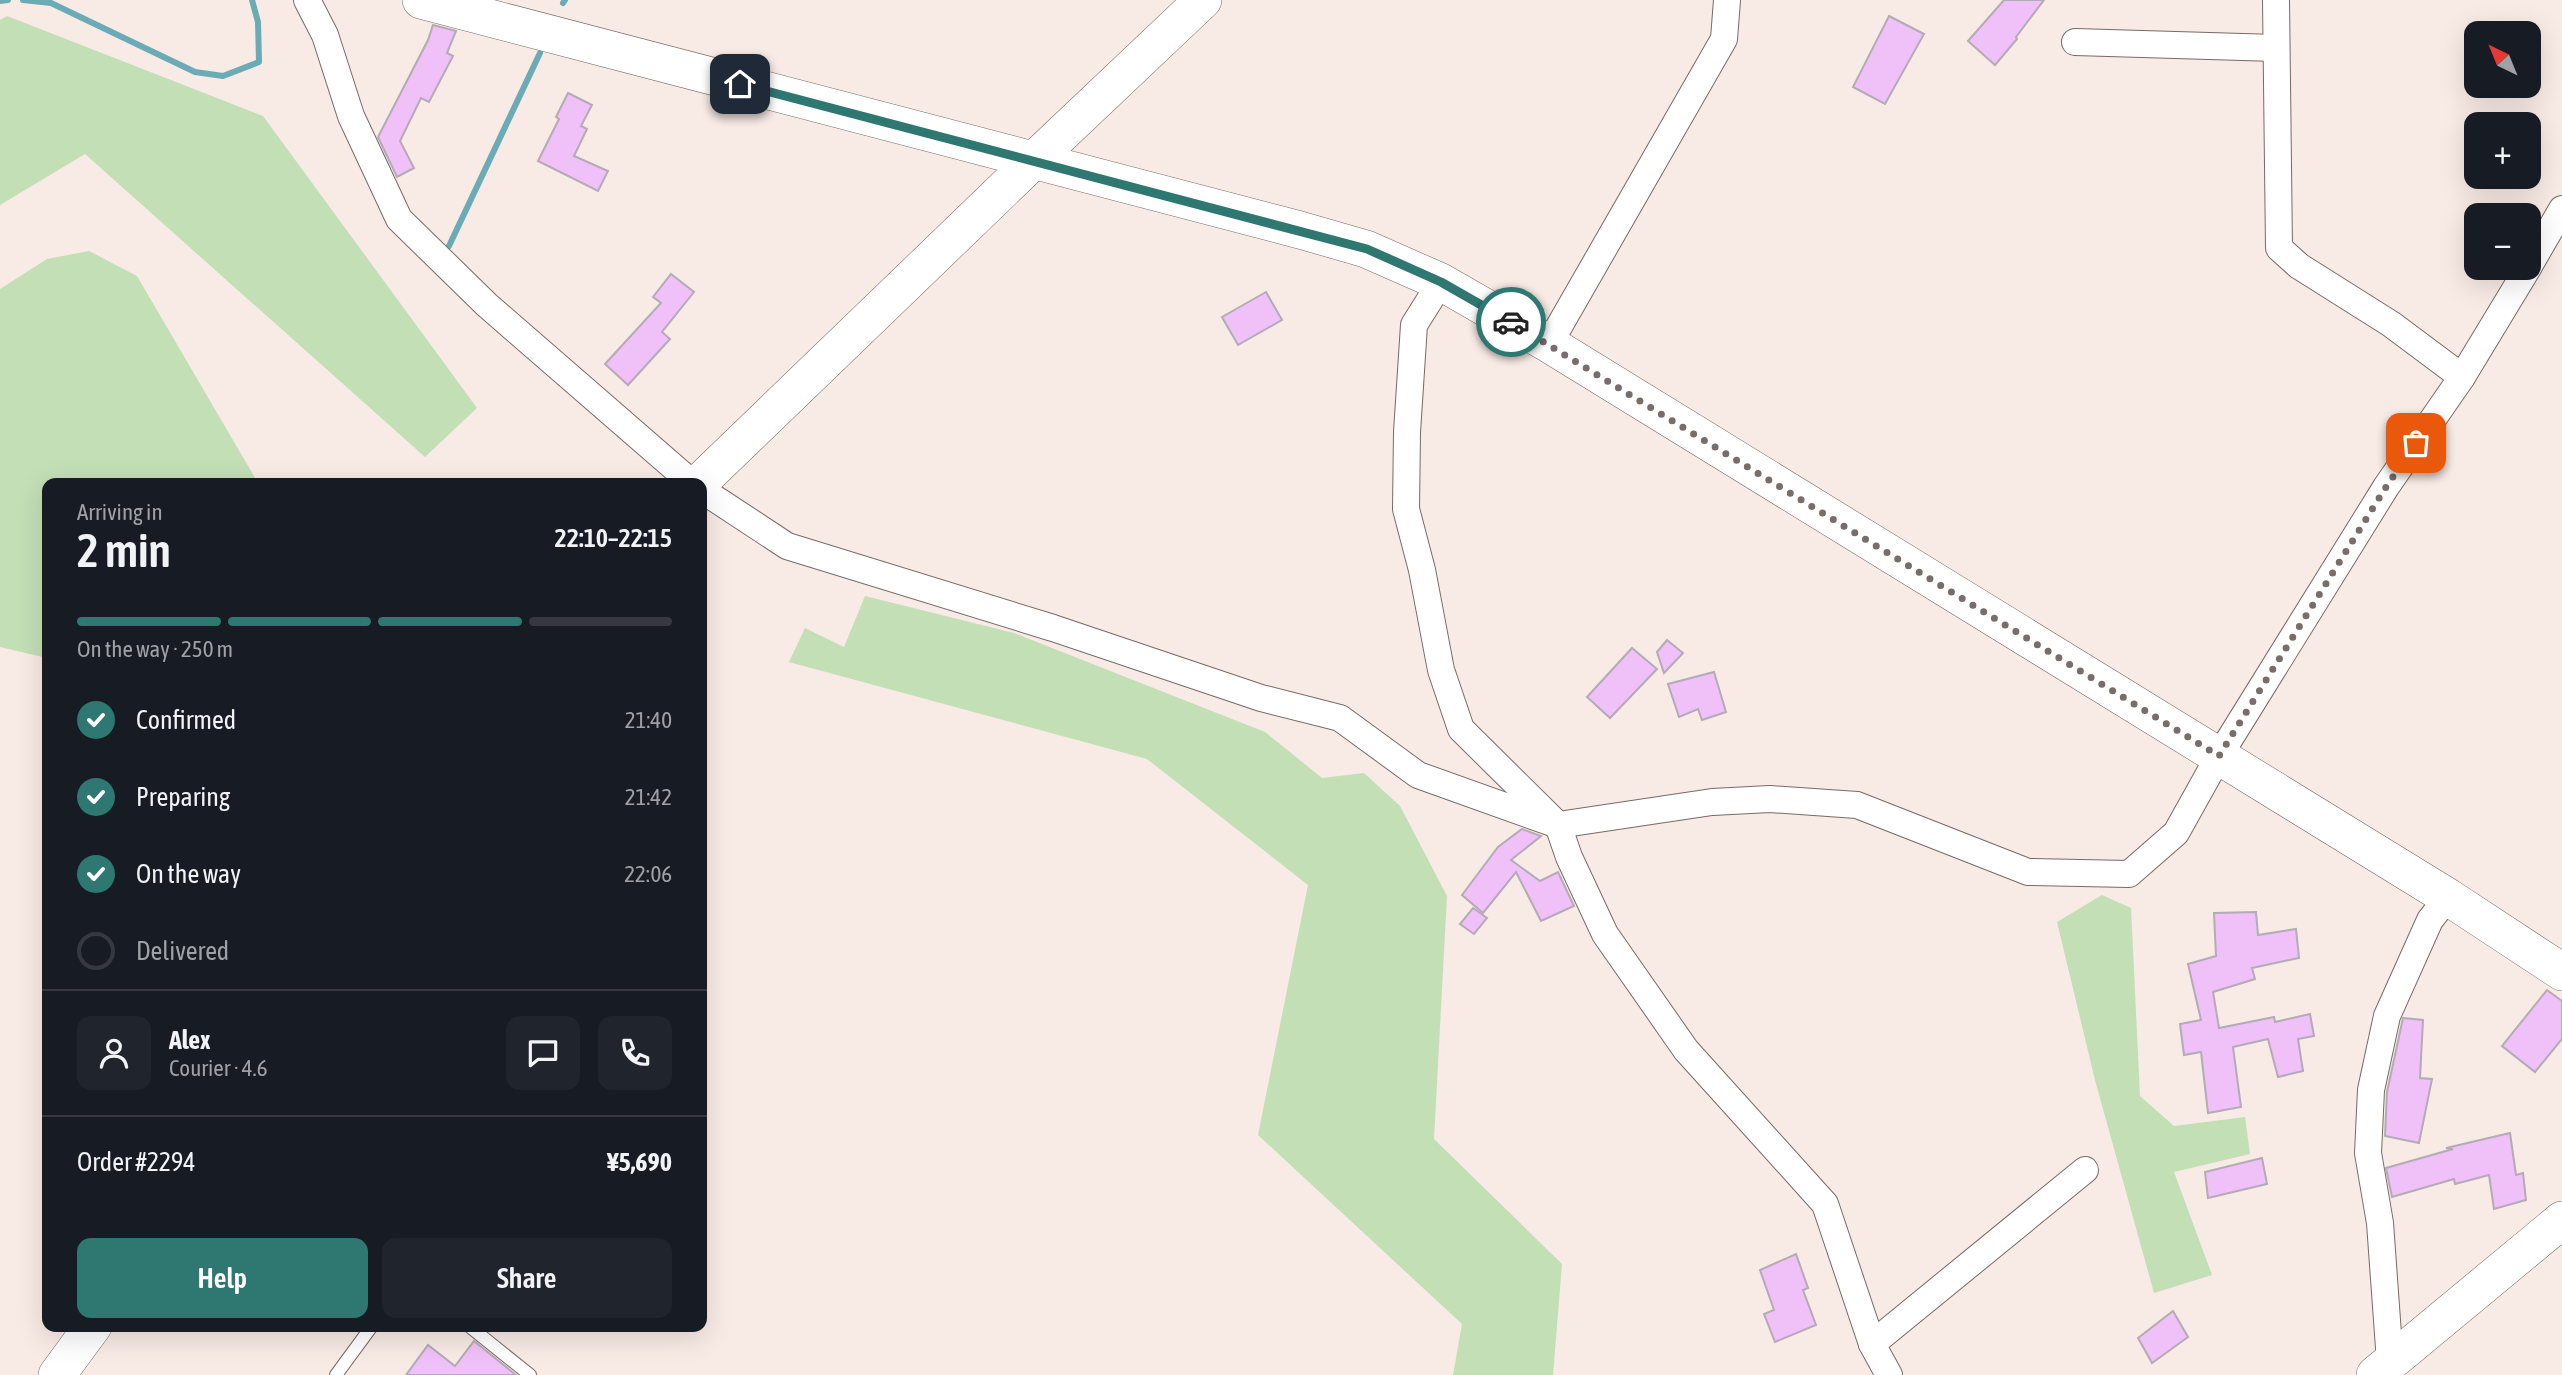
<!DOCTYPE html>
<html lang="en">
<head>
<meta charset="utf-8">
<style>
  body { margin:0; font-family:"Asap Condensed",sans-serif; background:#20242c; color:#f1f3f6; height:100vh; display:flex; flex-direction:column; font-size:26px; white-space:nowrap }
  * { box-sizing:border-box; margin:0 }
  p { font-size:23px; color:#9ea1a6 }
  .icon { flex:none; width:38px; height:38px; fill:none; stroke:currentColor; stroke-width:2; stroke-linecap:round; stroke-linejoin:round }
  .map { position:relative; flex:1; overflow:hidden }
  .details { position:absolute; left:42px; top:478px; width:665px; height:854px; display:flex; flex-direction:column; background:#171b24; border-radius:14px; box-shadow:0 7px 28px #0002 }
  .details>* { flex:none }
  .needle { width:46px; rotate:317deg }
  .tools { position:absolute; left:2464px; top:21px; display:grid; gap:14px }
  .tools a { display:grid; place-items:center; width:77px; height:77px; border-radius:14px; background:#171b24; box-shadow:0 7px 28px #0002; font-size:35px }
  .pin { position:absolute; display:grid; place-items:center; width:60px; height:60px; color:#fff; margin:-30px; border-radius:14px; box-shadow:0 4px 10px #0006 }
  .courier { position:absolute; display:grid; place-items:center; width:70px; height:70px; margin:-35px; border:5px solid #2f7872; border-radius:50%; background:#fff; color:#222; box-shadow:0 2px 9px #0007 }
  .head em { font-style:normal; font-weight:600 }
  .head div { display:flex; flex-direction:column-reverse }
  .head { display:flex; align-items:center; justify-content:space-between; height:119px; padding:0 35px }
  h1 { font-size:46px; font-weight:600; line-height:52px }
  .bar { display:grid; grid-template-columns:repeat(4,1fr); gap:10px 7px; align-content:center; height:84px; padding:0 35px }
  .bar i { height:9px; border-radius:5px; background:#363941 }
  .bar .selected { background:#2f7872 }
  .bar p { grid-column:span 4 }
  .line { display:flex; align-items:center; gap:18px; padding:0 35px; border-top:2px solid #363941 }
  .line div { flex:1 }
  .round { display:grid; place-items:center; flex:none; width:74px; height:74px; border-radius:14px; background:#20242c }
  ol { padding:0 35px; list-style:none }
  li { display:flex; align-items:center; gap:21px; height:77px }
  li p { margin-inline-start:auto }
  li .icon { padding:7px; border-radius:50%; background:#2f7872; color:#fff; stroke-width:4 }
  li:last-child { color:#9ea1a6 }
  li i { width:38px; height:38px; border:4px solid #363941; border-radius:50% }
  .button { display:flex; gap:14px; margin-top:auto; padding:14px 35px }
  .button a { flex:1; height:80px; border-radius:14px; background:#2f7872; color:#fff; font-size:28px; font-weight:600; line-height:80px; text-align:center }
  .button a+a { background:#20242c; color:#f1f3f6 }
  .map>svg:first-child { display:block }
</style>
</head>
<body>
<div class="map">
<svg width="2562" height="1375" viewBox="0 0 2562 1375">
  <rect width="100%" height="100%" fill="#f8eae5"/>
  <g fill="#c3dfb6">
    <path d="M7 16 263 116 477 408 425 457 85 154 0 205V20Z"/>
    <path d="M89 251 137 276 258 483H47V658L0 647V289L47 259Z"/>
    <path d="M865 596 1014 633 1265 732 1322 778 1364 773 1400 806 1447 896 1434 1139 1562 1264 1553 1375H1453L1462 1324 1258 1135 1308 885 1147 759 789 662 805 628 844 647Z"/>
    <path d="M2102 895 2131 908 2140 1096 2174 1126 2245 1117 2250 1154 2174 1172 2212 1275 2154 1293 2095 1080 2057 922Z"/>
  </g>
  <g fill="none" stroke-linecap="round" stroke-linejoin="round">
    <g stroke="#6babb5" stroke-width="6">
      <path d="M23 0 51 3 195 72 223 76 259 62 258 22 252 0"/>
      <path d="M0 1 8 0"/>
      <path d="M563 3 565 0"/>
      <path d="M449 246 540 53"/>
    </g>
  </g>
  <g fill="#f0c0f8" stroke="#b3abb5" stroke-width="2">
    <path d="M2004 0H2044L2016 37 2017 39 1995 65 1968 41Z"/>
    <path d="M1889 16 1924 34 1885 104 1853 87Z"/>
    <path d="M433 25 456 31 447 53 453 56 429 102 421 98 400 141 414 168 397 177 378 137 428 40Z"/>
    <path d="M568 93 592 105 581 126 587 129 574 156 608 171 598 191 538 161 559 119 556 117Z"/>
    <path d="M671 274 694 292 662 332 670 339 628 385 605 364 661 303 653 297Z"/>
    <path d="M1266 292 1282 320 1238 345 1222 317Z"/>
    <path d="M1667 640 1683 653 1664 673 1657 652Z"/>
    <path d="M1632 648 1657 669 1610 718 1587 697Z"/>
    <path d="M1714 672 1726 712 1702 720 1698 709 1679 717 1668 684Z"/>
    <path d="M1522 829 1541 836 1511 860 1540 881 1558 872 1574 906 1541 921 1516 872 1483 913 1462 895 1498 847Z"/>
    <path d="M1473 908 1487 918 1474 934 1460 924Z"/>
    <path d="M2256 912 2258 935 2296 929 2299 958 2252 968 2255 979 2213 992 2219 1028 2274 1017 2275 1022 2310 1014 2314 1036 2298 1039 2303 1071 2278 1077 2268 1039 2233 1047 2241 1107 2208 1113 2201 1052 2184 1055 2180 1024 2201 1020 2188 964 2216 956 2214 913Z"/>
    <path d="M2547 990 2562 1001V1039L2535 1072 2502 1046Z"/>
    <path d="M2403 1018 2423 1020 2420 1078 2432 1079 2419 1143 2385 1136 2387 1092Z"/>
    <path d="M2510 1133 2516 1175 2523 1173 2526 1200 2494 1209 2489 1175 2455 1184 2454 1179 2392 1197 2386 1168 2453 1149 2446 1148Z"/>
    <path d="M2262 1158 2267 1184 2208 1198 2205 1172Z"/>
    <path d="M1796 1254 1808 1288 1803 1290 1816 1325 1775 1342 1764 1314 1774 1310 1760 1270Z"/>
    <path d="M2173 1311 2188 1337 2152 1363 2138 1338Z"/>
    <path d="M474 1341 516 1375H406L428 1345 455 1366Z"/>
  </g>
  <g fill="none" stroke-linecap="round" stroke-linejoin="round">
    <g stroke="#786b67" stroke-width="14">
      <g id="lane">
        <path d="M469 1326 530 1375"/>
        <path d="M336 1375 372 1326"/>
      </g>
    </g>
    <g stroke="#786b67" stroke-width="28">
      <g id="street">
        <path d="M307 0 325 35 351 116 399 219 487 305 692 483"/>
        <path d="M2276 0 2279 248 2299 266 2391 324 2462 377"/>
        <path d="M2075 42 2276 48"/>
        <path d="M2529 266 2562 209"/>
        <path d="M1441 282 1414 325 1407 432 1406 509 1422 570 1441 670 1461 729 1558 825 1569 857 1605 934 1686 1050 1825 1204 1872 1344 1889 1375"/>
        <path d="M1549 344 1724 39 1727 0"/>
        <path d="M702 490 787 546 1053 628 1261 698 1340 718 1418 775 1558 825 1712 802 1770 799 1857 805 2028 872 2129 874 2176 833 2219 756 2386 487 2462 377 2528 268"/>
        <path d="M1872 1344 2085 1170"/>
        <path d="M2390 1362 2380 1223 2368 1153 2371 1090 2387 1016 2430 920 2448 897"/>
      </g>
    </g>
    <g stroke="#786b67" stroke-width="38">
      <g id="secondary">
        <path d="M421 0 1300 230 1366 249 1441 282 1549 344 2448 897 2562 972"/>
        <path d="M699 483 1033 161 1203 0"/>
        <path d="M57 1375 93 1326"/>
        <path d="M2375 1375 2562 1220"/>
      </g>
    </g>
    <use href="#lane" stroke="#fff" stroke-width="12"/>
    <use href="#street" stroke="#fff" stroke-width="26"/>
    <use href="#secondary" stroke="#fff" stroke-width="37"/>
  </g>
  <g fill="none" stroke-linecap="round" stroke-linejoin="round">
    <path stroke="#776e6b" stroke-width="7" stroke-dasharray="0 12.6" d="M1511 322 2219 756 2386 487 2416 443"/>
    <path stroke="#2f7872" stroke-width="9" d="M740 84 1367 249 1441 282 1511 322"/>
  </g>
</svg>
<div class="tools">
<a><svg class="needle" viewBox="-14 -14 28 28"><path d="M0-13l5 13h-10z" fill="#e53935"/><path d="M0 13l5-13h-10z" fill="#9ea1a6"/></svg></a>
<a>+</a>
<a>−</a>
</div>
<div class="pin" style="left:2416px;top:443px;background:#ea580c"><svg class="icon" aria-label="bag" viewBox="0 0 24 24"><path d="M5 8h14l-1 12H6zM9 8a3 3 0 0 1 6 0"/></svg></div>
<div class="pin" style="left:740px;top:84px;background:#1f2937"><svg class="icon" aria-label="home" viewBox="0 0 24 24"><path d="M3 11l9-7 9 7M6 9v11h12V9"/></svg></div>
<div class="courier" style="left:1511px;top:322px"><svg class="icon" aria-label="car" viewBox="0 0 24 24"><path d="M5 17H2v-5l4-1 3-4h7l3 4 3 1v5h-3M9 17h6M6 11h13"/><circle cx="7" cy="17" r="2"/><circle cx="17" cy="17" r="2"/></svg></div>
<section class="details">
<div class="head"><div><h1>2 min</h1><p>Arriving in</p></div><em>22:10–22:15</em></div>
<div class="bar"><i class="selected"></i><i class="selected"></i><i class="selected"></i><i></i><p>On the way · 250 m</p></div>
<ol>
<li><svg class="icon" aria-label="check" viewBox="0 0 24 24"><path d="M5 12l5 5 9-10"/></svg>Confirmed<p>21:40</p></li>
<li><svg class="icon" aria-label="check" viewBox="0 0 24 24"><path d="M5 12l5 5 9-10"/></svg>Preparing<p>21:42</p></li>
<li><svg class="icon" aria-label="check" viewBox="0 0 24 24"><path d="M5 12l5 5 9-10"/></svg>On the way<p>22:06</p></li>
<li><i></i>Delivered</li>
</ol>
<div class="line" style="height:126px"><a class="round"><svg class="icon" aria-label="person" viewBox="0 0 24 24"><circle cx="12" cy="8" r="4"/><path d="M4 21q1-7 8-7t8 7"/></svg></a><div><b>Alex</b><p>Courier · 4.6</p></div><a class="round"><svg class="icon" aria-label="chat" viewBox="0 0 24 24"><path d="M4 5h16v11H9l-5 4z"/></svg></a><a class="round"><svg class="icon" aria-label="phone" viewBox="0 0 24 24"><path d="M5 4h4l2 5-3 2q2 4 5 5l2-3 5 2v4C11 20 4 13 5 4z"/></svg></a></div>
<div class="line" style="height:91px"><div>Order #2294</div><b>¥5,690</b></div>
<div class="button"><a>Help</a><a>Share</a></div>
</section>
</div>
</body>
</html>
